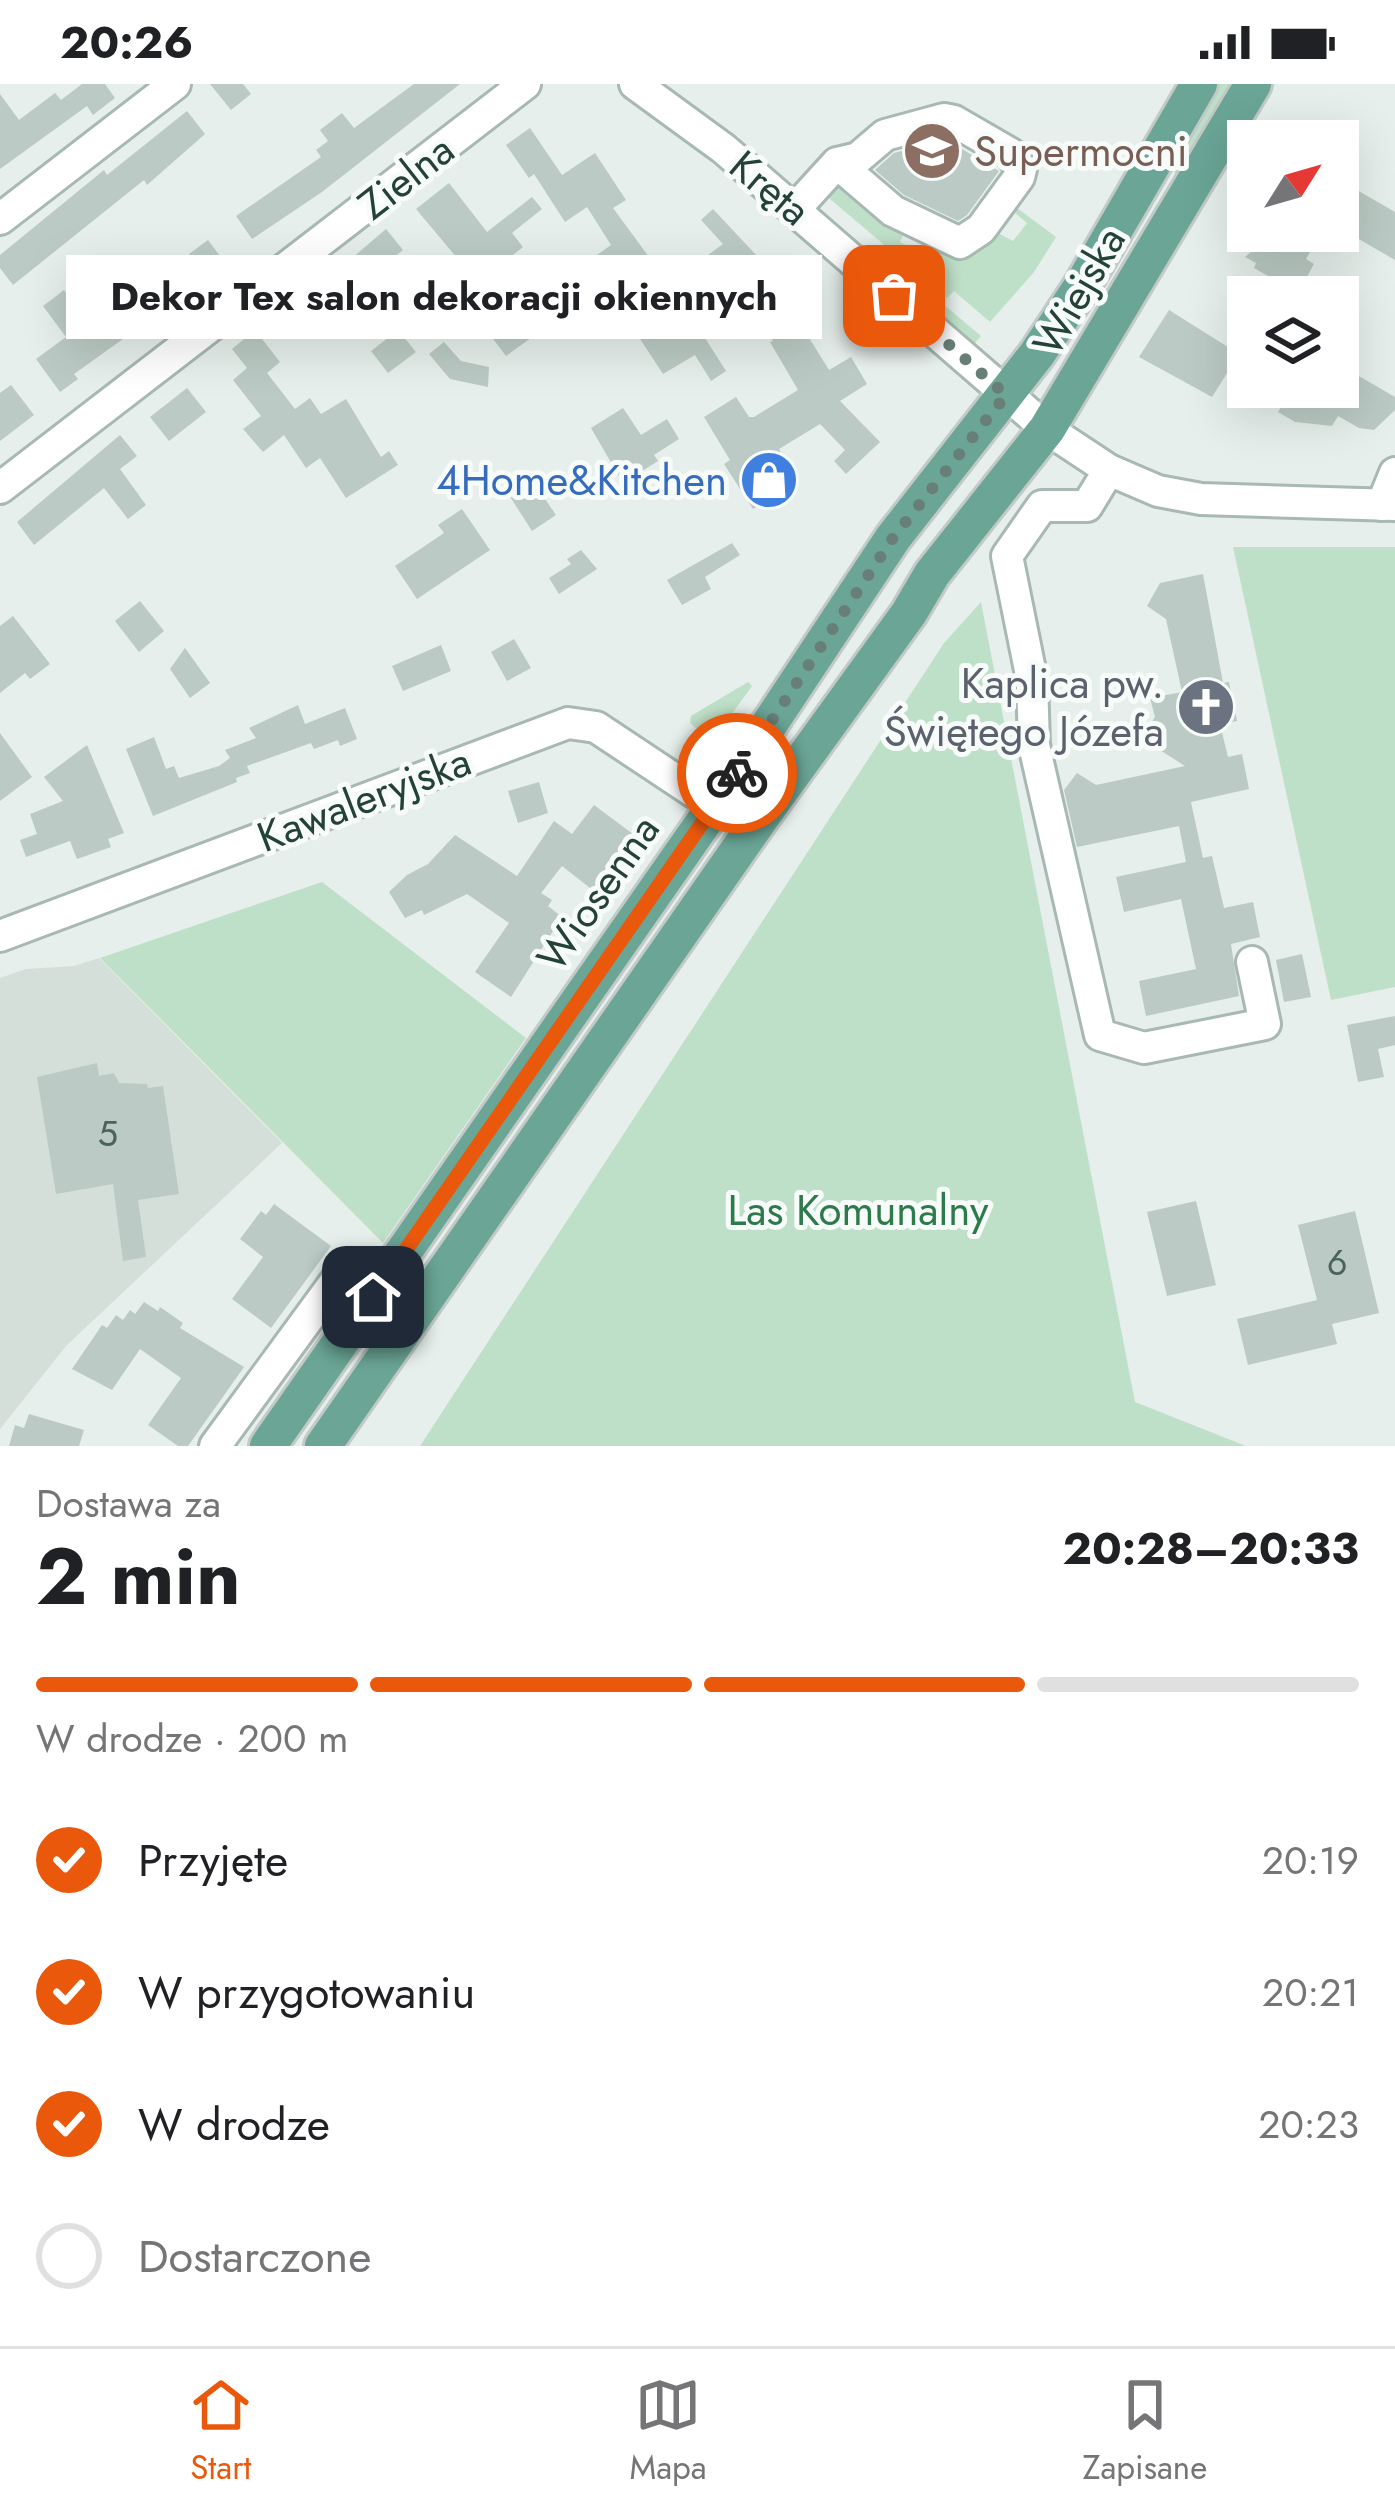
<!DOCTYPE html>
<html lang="pl">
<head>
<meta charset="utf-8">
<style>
  body { margin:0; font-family:Jost,sans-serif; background:#f2f2f2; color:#202124; height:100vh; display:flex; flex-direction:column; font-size:45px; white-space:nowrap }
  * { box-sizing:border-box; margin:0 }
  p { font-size:39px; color:#757577 }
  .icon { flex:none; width:66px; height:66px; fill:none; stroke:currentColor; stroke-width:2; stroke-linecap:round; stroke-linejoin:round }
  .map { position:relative; height:1362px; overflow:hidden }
  .side { display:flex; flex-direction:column; background:#fff; flex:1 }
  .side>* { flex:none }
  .needle { width:78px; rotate:53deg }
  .buttons { position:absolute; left:1227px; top:36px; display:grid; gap:24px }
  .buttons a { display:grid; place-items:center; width:132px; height:132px; border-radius:0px; background:#fff; box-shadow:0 12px 48px #0002; font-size:60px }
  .pin { position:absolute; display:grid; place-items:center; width:102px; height:102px; color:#fff; margin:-51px; border-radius:24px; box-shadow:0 6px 18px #0006 }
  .courier { position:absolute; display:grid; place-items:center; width:120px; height:120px; margin:-60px; border:9px solid #ea580c; border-radius:50%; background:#fff; color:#222; box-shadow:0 3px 15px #0007 }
  .bubble { position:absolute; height:84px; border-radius:0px; background:#fff; box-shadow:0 12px 48px #0002; font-size:39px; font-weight:700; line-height:84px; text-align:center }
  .headline em { font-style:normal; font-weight:700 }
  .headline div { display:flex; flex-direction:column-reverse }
  .headline { display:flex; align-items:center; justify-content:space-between; height:204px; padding:0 36px }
  h1 { font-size:78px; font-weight:700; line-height:90px }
  .bar { display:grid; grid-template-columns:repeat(4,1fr); gap:18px 12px; align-content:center; height:144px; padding:0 36px }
  .bar i { height:15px; border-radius:9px; background:#e0e0e0 }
  .bar .on { background:#ea580c }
  .bar p { grid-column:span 4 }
  ol { padding:0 36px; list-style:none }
  li { display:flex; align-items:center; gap:36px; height:132px }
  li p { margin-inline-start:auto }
  li .icon { padding:12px; border-radius:50%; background:#ea580c; color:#fff; stroke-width:4 }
  li:last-child { color:#757577 }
  li i { width:66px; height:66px; border:6px solid #e0e0e0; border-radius:50% }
  .status { display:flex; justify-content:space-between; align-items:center; height:84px; padding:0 60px; background:#fff; direction:ltr }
  .status svg { height:33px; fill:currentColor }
  .dock { display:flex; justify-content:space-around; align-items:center; height:168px; border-top:3px solid #e0e0e0; background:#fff; font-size:33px; color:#757577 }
  .dock a { display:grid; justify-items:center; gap:6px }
  .dock .on { color:#ea580c }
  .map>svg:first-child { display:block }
</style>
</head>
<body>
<div class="status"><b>20:26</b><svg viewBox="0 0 49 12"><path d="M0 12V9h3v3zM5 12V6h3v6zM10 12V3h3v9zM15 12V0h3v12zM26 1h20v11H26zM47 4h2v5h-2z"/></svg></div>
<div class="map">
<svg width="1395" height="1362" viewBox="0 0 1395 1362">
  <rect width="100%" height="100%" fill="#e6efeb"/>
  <path fill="#d4dfda" d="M99 874 282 1059 66 1262 0 1345V894L26 885 74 882Z"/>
  <g fill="#bfe0c8">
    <path d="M1218 0H1231L1178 91 1174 89Z"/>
    <path d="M833 96 901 142 904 149 900 158 934 176 941 166 992 146 1013 157 1027 139 1014 128 1017 124 1056 153 1034 188 990 238 954 207 947 214 830 115 824 107Z"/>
    <path d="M899 183 981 252 973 261 927 222Z"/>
    <path d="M1233 463H1395V903L1331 916Z"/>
    <path d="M981 518 1135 1318 1246 1362H420L944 559Z"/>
    <path d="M748 598 752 602 728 635 702 649 690 639 691 632Z"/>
    <path d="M322 798 526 954 383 1159 100 874Z"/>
  </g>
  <g fill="#bbcac4">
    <path d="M82 0H105L115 14 93 31 87 22 0 85V10L19 36 55 9 61 16Z"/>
    <path d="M210 0H243L251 10 231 26Z"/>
    <path d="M414 0H460L322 108 252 155 236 132 321 73 316 66 328 57 320 46 342 29 354 44Z"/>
    <path d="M187 27 205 50 147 101 144 96 13 201 0 184V171L104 86 107 91Z"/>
    <path d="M530 44 562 91 595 69 626 116 613 124 649 173 629 187 659 228 694 206 682 190 723 160 701 136 713 125 772 188 775 199 829 286 851 273 867 300 840 317 880 358 846 390 834 377 845 366 820 340 779 365 798 397 753 425 724 380 730 376 704 333 736 313 749 333H754L798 306 770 258 773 257 737 203 691 232 726 287 711 297 695 271 663 290 608 206 597 213 577 185 611 161 587 123 565 138 534 90 529 94 506 61Z"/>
    <path d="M945 55 999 87 967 131 958 137 904 111 875 86 894 69Z"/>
    <path d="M1338 95 1395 128V176L1338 143Z"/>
    <path d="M449 99 487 148 532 113 542 125 512 149 523 163 478 199 416 125Z"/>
    <path d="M386 145 403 166 331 223 317 204Z"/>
    <path d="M1275 147H1322L1306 175 1314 180 1298 209 1254 184 1256 179 1245 173Z"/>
    <path d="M208 156 223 176 203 190 189 170Z"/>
    <path d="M429 187 447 210 414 235 396 212Z"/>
    <path d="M154 195 172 220 74 290 78 295 60 308 36 275 66 253 43 222 64 206 90 241Z"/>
    <path d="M1169 226 1239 270 1212 313 1139 273Z"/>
    <path d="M512 228 531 254 506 272 487 247Z"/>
    <path d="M255 246 280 278 267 289 295 325 310 314 321 330 346 315 381 373 389 367 398 381 346 414 320 374 306 384 284 351 263 368 243 345 261 332 233 296 247 284 232 265Z"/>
    <path d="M398 246 416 268 388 289 371 267Z"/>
    <path d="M444 258 461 277 489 283 488 303 450 295 429 270Z"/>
    <path d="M1338 280 1395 313V326L1374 346 1359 344 1338 332 1332 342 1295 338 1278 328 1293 303H1338Z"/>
    <path d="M11 301 34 331 0 357V309Z"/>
    <path d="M187 304 206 328 169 357 150 333Z"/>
    <path d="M623 324 641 351 667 335 679 355 654 371 658 377 623 399 591 344Z"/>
    <path d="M120 351 137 372 120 385 146 421 128 435 104 404 34 461 17 438Z"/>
    <path d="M538 387 551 407 543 412 556 431 532 447 507 408Z"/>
    <path d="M462 425 490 466 417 515 395 482 444 449 438 441Z"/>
    <path d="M732 459 740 471 705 493 711 505 682 521 667 496Z"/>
    <path d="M581 466 597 485 559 510 549 494 571 480 567 475Z"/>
    <path d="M1203 490 1223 599 1229 598 1237 637 1220 640 1228 673 1242 670 1249 705 1191 718 1203 774 1212 772 1224 824 1253 818 1260 853 1231 860 1239 912 1146 932 1139 897 1196 885 1181 815 1124 828 1116 793 1186 778 1179 742 1077 763 1064 706 1077 689 1096 701 1185 682 1141 654 1155 633 1150 614 1182 608 1166 535 1147 522 1160 499Z"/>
    <path d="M140 517 164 547 139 568 115 537Z"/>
    <path d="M13 532 50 580 30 595 25 589 0 609V542Z"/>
    <path d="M514 555 531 584 507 597 491 568Z"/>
    <path d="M441 561 451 587 403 607 392 582Z"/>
    <path d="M185 564 210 599 190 614 170 585Z"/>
    <path d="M298 621 305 640 345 624 357 655 340 662 338 656 314 665 311 659 247 682 250 689 236 694 237 698 153 732 126 665 154 653 166 685 174 682 179 694 219 682 230 674 225 666 256 654 249 644Z"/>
    <path d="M0 649 32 693 0 717Z"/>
    <path d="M87 661 124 749 108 755 111 763 77 775 70 757 26 773 20 756 37 750 30 730 63 717 44 693Z"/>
    <path d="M539 698 548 729 518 739 508 707Z"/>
    <path d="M594 721 645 759 625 787 621 785 599 811 562 782 541 809 552 816 548 822 562 833 511 913 475 888 509 839 467 810 424 831 422 826 405 834 389 808 407 791 428 780 455 751 517 792 554 737 572 750Z"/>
    <path d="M1302 870 1311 913 1284 918 1276 876Z"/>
    <path d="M1395 932V961L1378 965 1384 993 1358 998 1347 941Z"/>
    <path d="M97 979 99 992 114 989 119 999 147 1000 148 1004 163 1002 179 1110 138 1116 146 1173 123 1177 113 1100 56 1110 37 993Z"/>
    <path d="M1196 1117 1216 1201 1167 1212 1147 1128Z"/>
    <path d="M274 1120 331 1162 271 1244 232 1215 263 1173 240 1155 261 1127 266 1131Z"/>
    <path d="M1355 1127 1379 1229 1332 1240 1337 1260 1248 1281 1237 1235 1317 1216 1298 1141Z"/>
    <path d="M144 1218 158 1227 160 1223 183 1239 180 1244 244 1283 188 1362H178L148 1341 181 1294 140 1265 112 1306 72 1285 102 1241 107 1244 116 1231 123 1236 130 1226 135 1230Z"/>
    <path d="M29 1330 84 1346 79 1362H9L15 1341 24 1344Z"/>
  </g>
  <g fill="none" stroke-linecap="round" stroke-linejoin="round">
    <g stroke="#a8b8b2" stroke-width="36">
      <g id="minor">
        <path d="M635 0 724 65 1047 345 1109 386 1158 407 1201 415 1395 421"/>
        <path d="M795 125 837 79 858 74 885 51 944 35 954 37 1011 70 1021 85 1019 93 981 145 960 159 893 127 837 79"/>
        <path d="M0 135 175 0"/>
        <path d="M1109 386 1087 422H1042L1007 472 1032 596 1034 661 1100 951 1144 964 1265 940 1252 878"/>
        <path d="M0 404 525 0"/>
        <path d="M1382 421 1395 389"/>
        <path d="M0 852 568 639 596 643 715 722"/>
        <path d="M215 1362 338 1194 355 1189 386 1191"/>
      </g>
    </g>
    <g stroke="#c2cac8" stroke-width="42">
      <g id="major">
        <path d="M268 1362 715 722 893 454 1037 270 1082 202 1199 0"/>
        <path d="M323 1362 762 732 909 529 932 490 1047 345 1253 0"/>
      </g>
    </g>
    <use href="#minor" stroke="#fff" stroke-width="30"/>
    <use href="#major" stroke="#6aa596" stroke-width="36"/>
  </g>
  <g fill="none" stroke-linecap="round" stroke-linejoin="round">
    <path stroke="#687f78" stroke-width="12" stroke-dasharray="0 21.6" d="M737 689 893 454 1006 311 894 212"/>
    <path stroke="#ea580c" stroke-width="15" d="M373 1213 737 689"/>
  </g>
  <defs>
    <g id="school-disc" transform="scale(3)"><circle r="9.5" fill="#8d6e63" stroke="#f7fbf9"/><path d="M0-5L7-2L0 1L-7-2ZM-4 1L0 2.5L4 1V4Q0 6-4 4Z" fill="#fff"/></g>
    <g id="shop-disc" transform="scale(3)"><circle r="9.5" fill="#3f7fe0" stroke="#f7fbf9"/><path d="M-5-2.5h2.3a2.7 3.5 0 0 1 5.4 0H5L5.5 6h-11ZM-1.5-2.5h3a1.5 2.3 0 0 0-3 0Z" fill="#fff"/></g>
    <g id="church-disc" transform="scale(3)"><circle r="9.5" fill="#6b7280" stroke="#f7fbf9"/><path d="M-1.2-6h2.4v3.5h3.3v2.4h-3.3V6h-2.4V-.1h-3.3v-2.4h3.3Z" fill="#fff"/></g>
  </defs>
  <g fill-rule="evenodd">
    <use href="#school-disc" x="932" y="67"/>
    <use href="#shop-disc" x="769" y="396"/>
    <use href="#church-disc" x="1206" y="623"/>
  </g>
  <g text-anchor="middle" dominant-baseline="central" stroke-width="10" stroke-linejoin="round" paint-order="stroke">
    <g font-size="36" fill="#4a645c">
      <text x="108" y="1049">5</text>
      <text x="1337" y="1178">6</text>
    </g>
    <g font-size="42" fill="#785e54" stroke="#f7fbf9" text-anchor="start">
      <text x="974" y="67">Supermocni</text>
    </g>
    <g font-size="42" fill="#24423a" stroke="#f7fbf9">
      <text transform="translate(406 93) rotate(-38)">Zielna</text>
      <text transform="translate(770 104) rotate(40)">Kręta</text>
      <text transform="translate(1079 207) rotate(-60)">Wiejska</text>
      <text transform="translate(364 715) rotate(-21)">Kawaleryjska</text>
      <text transform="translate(598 809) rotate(-55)">Wiosenna</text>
    </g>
    <g font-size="42" fill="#366cbe" stroke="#f7fbf9" text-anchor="end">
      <text x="727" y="396">4Home&amp;Kitchen</text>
    </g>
    <g font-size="42" fill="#5b616d" stroke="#f7fbf9" text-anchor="end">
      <text x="1164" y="599">Kaplica pw.<tspan x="1164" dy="48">Świętego Józefa</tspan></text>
    </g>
    <g font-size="42" fill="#2d7a4b" stroke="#f7fbf9">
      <text x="858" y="1126">Las Komunalny</text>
    </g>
  </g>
</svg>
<div class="buttons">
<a><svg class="needle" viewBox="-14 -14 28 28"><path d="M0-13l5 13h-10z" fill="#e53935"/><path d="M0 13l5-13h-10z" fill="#757577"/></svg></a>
<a><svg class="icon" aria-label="layers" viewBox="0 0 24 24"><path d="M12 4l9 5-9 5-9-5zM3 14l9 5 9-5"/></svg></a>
</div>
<div class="pin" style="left:894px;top:212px;background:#ea580c"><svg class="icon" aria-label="bag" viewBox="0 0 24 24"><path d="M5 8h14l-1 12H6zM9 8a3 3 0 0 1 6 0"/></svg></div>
<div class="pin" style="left:373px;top:1213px;background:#1f2937"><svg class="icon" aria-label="home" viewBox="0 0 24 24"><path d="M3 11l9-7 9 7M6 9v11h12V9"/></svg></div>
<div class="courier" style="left:737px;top:689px"><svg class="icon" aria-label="bike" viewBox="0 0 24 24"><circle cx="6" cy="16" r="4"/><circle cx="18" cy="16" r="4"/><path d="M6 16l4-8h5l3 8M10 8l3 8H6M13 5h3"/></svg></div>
<div class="bubble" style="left:66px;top:171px;width:756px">Dekor Tex salon dekoracji okiennych</div>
</div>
<section class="side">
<div class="headline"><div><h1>2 min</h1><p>Dostawa za</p></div><em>20:28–20:33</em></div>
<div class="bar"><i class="on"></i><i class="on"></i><i class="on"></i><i></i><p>W drodze · 200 m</p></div>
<ol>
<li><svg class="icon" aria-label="check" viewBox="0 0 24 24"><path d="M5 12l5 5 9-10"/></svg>Przyjęte<p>20:19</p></li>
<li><svg class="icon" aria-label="check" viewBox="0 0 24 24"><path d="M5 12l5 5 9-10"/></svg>W przygotowaniu<p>20:21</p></li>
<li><svg class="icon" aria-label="check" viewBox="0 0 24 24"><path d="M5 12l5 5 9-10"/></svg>W drodze<p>20:23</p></li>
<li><i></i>Dostarczone</li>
</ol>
</section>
<nav class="dock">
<a class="on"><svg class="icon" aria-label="home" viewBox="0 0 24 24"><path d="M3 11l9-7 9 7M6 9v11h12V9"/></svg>Start</a>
<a><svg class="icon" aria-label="map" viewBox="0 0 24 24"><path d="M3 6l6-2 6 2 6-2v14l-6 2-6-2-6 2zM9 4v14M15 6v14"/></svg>Mapa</a>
<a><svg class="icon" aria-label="saved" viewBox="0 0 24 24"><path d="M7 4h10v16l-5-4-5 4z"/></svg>Zapisane</a>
</nav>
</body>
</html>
